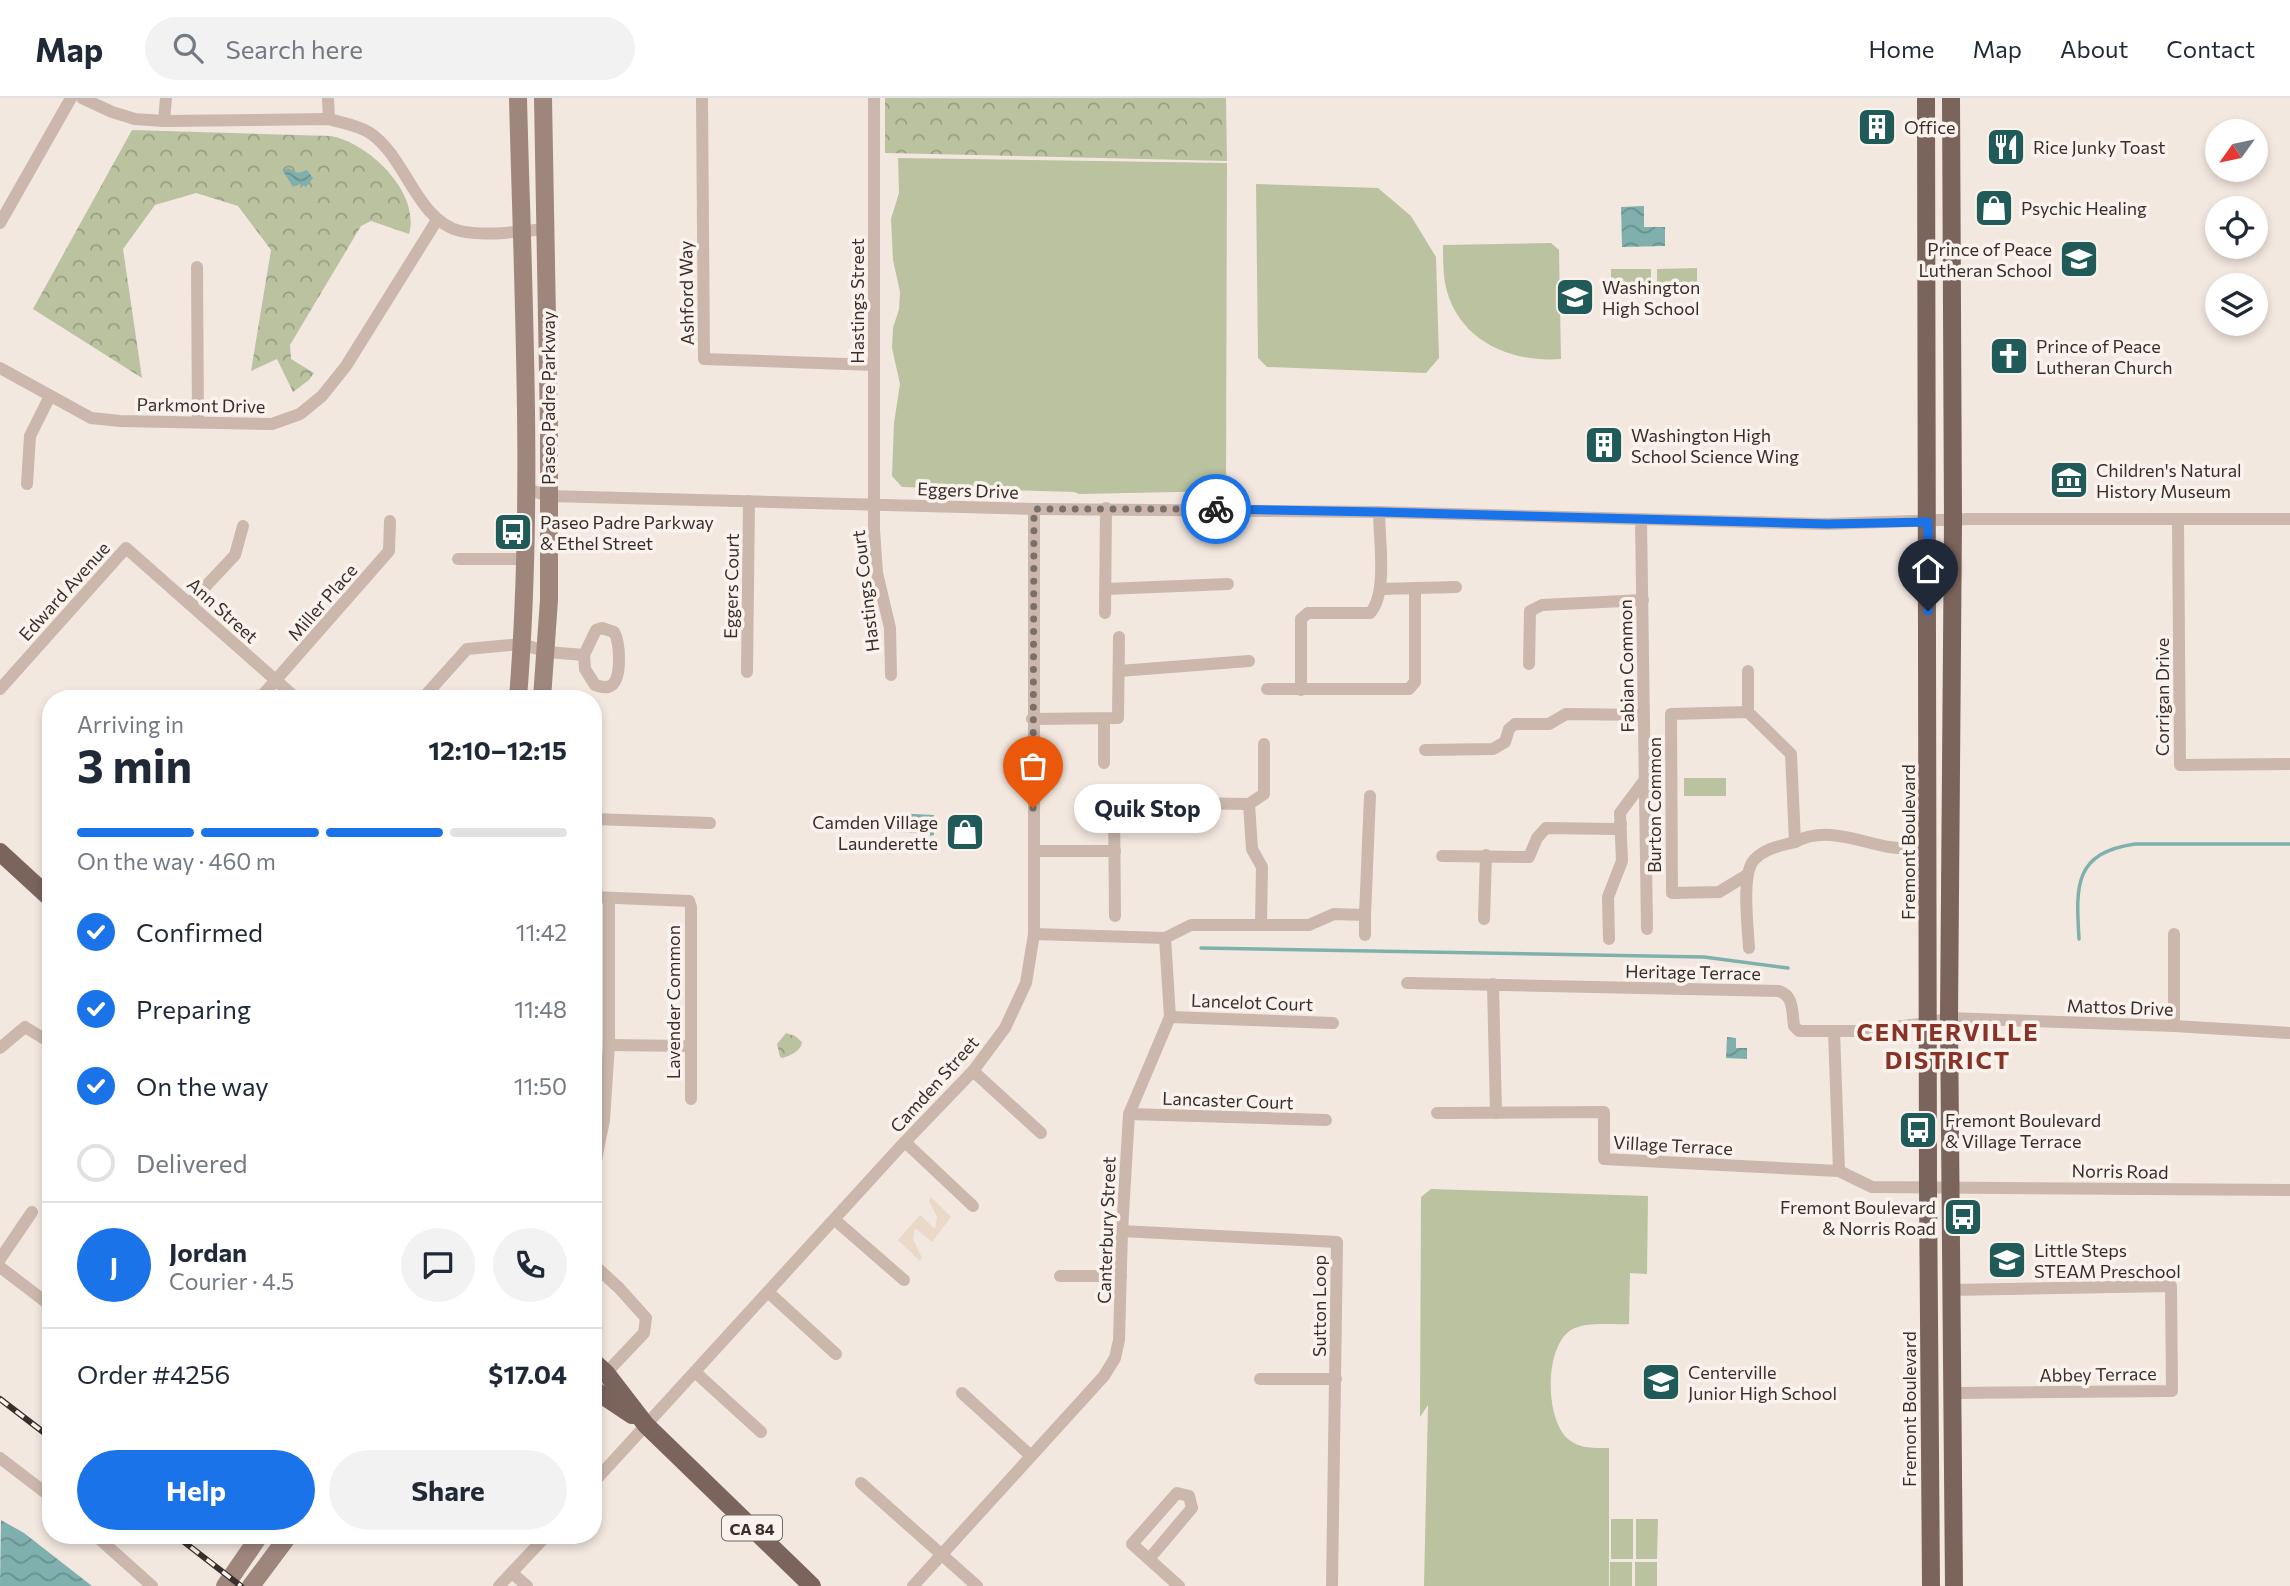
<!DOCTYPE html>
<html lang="en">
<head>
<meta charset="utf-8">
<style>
  body { margin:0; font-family:Commissioner,sans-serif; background:#f2f2f3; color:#1f2937; height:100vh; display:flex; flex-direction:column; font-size:26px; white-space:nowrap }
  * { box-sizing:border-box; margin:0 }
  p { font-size:23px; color:#747a83 }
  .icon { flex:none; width:38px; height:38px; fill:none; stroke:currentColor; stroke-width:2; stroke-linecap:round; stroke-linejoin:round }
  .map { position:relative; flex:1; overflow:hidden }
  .details { position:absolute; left:42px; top:592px; width:560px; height:854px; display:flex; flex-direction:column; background:#fff; border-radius:28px; box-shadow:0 4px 10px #0003 }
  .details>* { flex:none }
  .needle { width:46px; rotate:237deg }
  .fabs { position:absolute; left:2205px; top:21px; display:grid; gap:14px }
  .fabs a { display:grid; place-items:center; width:63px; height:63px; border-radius:50%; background:#fff; box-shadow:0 4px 10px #0003; font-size:35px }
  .pin { position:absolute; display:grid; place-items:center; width:60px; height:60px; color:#fff; margin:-72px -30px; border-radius:50% 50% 50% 0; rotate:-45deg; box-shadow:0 0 7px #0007 }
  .pin .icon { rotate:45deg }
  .courier { position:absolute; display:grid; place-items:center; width:70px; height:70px; margin:-35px; border:5px solid #1a73e8; border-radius:50%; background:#fff; color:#222; box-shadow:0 2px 9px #0007 }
  .bubble { position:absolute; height:49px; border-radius:24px; background:#fff; box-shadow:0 4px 10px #0003; font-size:23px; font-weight:700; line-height:49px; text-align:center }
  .head em { font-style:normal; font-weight:700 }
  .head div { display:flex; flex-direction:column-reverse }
  .head { display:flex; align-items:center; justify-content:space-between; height:119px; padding:0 35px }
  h1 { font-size:46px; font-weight:700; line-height:52px }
  .bar { display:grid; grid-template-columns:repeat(4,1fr); gap:10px 7px; align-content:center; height:84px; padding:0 35px }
  .bar i { height:9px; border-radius:5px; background:#e0e1e3 }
  .bar .active { background:#1a73e8 }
  .bar p { grid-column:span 4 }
  .line { display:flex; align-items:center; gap:18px; padding:0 35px; border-top:2px solid #e0e1e3 }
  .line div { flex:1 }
  .round { display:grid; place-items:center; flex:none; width:74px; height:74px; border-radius:37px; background:#f2f2f3 }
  ol { padding:0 35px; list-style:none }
  li { display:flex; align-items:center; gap:21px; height:77px }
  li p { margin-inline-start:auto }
  li .icon { padding:7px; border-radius:50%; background:#1a73e8; color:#fff; stroke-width:4 }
  li:last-child { color:#747a83 }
  li i { width:38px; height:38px; border:4px solid #e0e1e3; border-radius:50% }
  .primary-button { display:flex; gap:14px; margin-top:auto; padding:14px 35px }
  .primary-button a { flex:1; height:80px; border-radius:42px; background:#1a73e8; color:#fff; font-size:28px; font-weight:700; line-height:80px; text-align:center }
  .primary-button a+a { background:#f2f2f3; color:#1f2937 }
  header { display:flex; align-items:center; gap:42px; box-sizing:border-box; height:98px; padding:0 35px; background:#fff; border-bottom:2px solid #e0e1e3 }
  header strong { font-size:33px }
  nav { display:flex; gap:38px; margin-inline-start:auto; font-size:24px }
  .search { width:490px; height:63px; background:#f2f2f3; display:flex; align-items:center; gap:18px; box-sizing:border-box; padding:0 24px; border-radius:38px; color:#747a83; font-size:26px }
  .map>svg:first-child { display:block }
</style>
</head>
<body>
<header>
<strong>Map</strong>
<div class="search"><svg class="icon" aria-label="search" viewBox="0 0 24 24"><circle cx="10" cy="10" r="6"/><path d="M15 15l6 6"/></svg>Search here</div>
<nav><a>Home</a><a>Map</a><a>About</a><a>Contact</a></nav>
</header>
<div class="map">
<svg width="2290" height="1488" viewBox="0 0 2290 1488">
  <defs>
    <pattern id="park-crowns" width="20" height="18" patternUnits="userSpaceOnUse" patternTransform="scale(1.75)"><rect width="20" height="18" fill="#bac2a0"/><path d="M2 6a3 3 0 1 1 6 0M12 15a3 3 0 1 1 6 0" fill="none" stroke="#989e83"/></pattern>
    <pattern id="water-waves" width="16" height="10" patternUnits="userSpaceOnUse" patternTransform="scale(1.75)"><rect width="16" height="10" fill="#7fb0ad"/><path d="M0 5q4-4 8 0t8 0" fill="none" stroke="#69908d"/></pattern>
  </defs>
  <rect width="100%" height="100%" fill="#f3e8e0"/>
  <g fill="#bac2a0">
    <path d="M898 60 1227 65 1226 393 1079 396 1074 394 902 389 892 378 894 325 900 286 892 250 893 230 899 211 900 194 893 162 891 121 899 95Z"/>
    <path d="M1256 86 1378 90 1411 118 1436 159 1439 260 1426 275 1267 269 1258 260Z"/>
    <path d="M1551 145 1559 152 1561 261C1508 265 1456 241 1445 185 1443 173 1443 159 1443 147Z"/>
    <path d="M1697 170V197H1657V171Z"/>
    <rect x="1611" y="171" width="40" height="26"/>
    <rect x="1684" y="680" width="42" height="18"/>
    <path d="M1431 1091 1648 1098 1647 1176 1630 1175 1629 1226C1612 1227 1586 1223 1571 1232 1544 1249 1545 1321 1568 1341 1580 1351 1594 1350 1609 1350V1488H1424L1428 1307 1420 1319 1421 1099Z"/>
    <rect x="1611" y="1421" width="22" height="40"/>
    <path d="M1636 1421H1658L1657 1461H1636Z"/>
    <rect x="1610" y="1464" width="22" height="24"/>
    <rect x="1635" y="1464" width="22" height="24"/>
  </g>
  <g fill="url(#park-crowns)">
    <path d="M885 0H1226L1227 63 885 55Z"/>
    <path d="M132 32 331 38C369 45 421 95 409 136L371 123 361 128 290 247 291 261 314 275 309 282 293 294 277 261 251 273 271 152 238 108 196 95 155 107 123 151 142 280 33 211Z"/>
    <path d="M786 935 795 938 802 944C801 953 791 957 783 960L780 959 777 946Z"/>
  </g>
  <path fill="#ead8c8" d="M931 1099 951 1119 932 1144 915 1130 913 1141 922 1160 920 1163 898 1142 920 1117 935 1131 937 1119 929 1103Z"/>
  <g fill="url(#water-waves)">
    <path d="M288 70 298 75 307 72 313 80 306 89 300 86 293 89 283 73Z"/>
    <path d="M1644 108V129H1665V148L1622 149 1621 109Z"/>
    <path d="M894 715 934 717V737L930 738V735L894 734Z"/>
    <path d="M1727 939 1736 940V950H1747V961L1726 960Z"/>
    <path d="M1 1422 24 1435 92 1488H0Z"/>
  </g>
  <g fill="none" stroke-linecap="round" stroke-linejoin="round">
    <g stroke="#7fb0ad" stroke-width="3.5">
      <path d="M2079 841C2076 789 2073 755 2135 746H2290"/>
      <path d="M1201 850 1704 859 1788 870"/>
    </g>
    <g stroke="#cbb7ac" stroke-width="12">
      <path d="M82 0 112 14 135 21 164 23 329 21C342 25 358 27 370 35 406 59 417 123 460 133 487 139 519 133 546 131"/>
      <path d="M328 0 329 21"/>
      <path d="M702 0 704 261 874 267"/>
      <path d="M874 0V432L877 475 890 530 891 577"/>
      <path d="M164 23 166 0"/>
      <path d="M0 125 71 0"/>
      <path d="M197 169 198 324"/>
      <path d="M0 270 91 320 120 323 272 326 300 316 322 298 346 268 437 122"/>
      <path d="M27 386 30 338 50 298"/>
      <path d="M527 391 548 398 1034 411 1379 414 1827 426 1969 421H2290"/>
      <path d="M1641 422 1647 831"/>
      <path d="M2178 422 2180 667 2290 666"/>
      <path d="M458 461H525"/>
      <path d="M1106 491 1228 486"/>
      <path d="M1380 491 1456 489"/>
      <path d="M190 505 235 457 243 428"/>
      <path d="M1105 515 1106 410"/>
      <path d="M1529 566 1530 513 1542 507 1643 502"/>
      <path d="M1119 573 1249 563"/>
      <path d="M1748 573V614"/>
      <path d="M747 574 749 403"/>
      <path d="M0 591 126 450 296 600"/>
      <path d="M1267 591H1409L1415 584V490"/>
      <path d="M1301 592V521L1308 515H1370C1388 496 1379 440 1379 414"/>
      <path d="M260 600 389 453 390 423"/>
      <path d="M423 600 467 551 522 546 547 554 584 557 585 571 595 587C601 589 607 591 612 587 622 579 620 544 614 534L602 530 596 532 584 557"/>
      <path d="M1032 621 1118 620 1119 539"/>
      <path d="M1104 621V665"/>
      <path d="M1425 652 1493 651 1505 644 1509 631 1515 626H1549L1566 616 1644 617"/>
      <path d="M1114 705 1115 818"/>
      <path d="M1175 705 1249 706"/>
      <path d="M593 721 710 725"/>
      <path d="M1795 744C1825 728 1857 743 1889 749 1901 751 1915 750 1928 750"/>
      <path d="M1034 753H1115"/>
      <path d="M1442 758 1529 759 1537 740 1546 730 1616 731 1621 726"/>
      <path d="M1747 777 1719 794 1672 795 1671 616 1748 614 1791 656 1795 744C1780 748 1765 750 1754 762 1741 776 1748 830 1749 850"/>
      <path d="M593 799 689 803 691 809V1001"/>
      <path d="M1484 821 1486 757"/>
      <path d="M1261 826 1262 769 1252 751 1249 706 1264 696V646"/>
      <path d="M1034 836 1165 840 1191 827H1309L1334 816 1365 817 1370 698"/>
      <path d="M1365 837V817"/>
      <path d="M1609 841 1608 799 1622 763 1620 715 1646 680"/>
      <path d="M1407 885 1779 893C1794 898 1792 914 1794 928L1799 933H1860L1929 925 1949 920 2174 928 2290 935"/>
      <path d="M1493 886 1496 1015"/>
      <path d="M1170 919 1333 925"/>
      <path d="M2174 928V836"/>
      <path d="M1834 933 1839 1073"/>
      <path d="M609 947 689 948"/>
      <path d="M0 950 25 929 51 945"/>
      <path d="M973 973 1041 1035"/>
      <path d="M1437 1015 1604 1014V1061L1839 1073 1872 1089 2290 1092"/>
      <path d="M1129 1016 1326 1022"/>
      <path d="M905 1044 973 1108"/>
      <path d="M593 1076 604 1022 609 947V800"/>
      <path d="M835 1122 904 1182"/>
      <path d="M1122 1133 1337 1144 1332 1488"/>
      <path d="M0 1161 32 1114"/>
      <path d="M593 1166 619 1190 646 1220 644 1235 606 1275"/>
      <path d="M0 1169 51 1208"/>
      <path d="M1060 1178H1121"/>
      <path d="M1951 1192 2171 1188 2172 1293 1952 1295"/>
      <path d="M768 1194 836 1256"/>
      <path d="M695 1274 761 1334"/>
      <path d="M1260 1281H1336"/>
      <path d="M962 1295 1031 1358"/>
      <path d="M0 1360 51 1399"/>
      <path d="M593 1385 900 1049 973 973 1005 930 1026 885 1034 836V411"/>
      <path d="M861 1385 977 1488"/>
      <path d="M95 1437 152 1488"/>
      <path d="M1149 1461 1192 1410 1189 1398 1177 1395 1132 1446 1179 1488"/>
      <path d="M512 1475 527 1488"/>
      <path d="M499 1488 547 1437"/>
      <path d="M913 1488 1104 1278 1115 1260 1119 1242 1122 1133 1129 1016 1170 919 1165 840"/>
    </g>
    <g stroke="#9f867d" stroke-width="18">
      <path d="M518 0C523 200 534 400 518 600"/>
      <path d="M542 600 549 502V331L543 0"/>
      <path d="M225 1488 260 1437"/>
      <path d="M251 1488 289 1437"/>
    </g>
    <g stroke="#7b645c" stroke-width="18">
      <path d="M1926 0 1928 1089 1931 1488"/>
      <path d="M1951 0 1953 422 1949 920 1954 1488"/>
      <path d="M0 754 51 801"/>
      <path d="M593 1263 606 1275 646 1327 812 1488"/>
      <path d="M593 1291 632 1317"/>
    </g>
    <g stroke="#3a2e2b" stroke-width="6">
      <g id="rail">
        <path d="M0 1301 51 1340"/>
        <path d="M175 1437 241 1488"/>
      </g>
    </g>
    <use href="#rail" stroke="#faf3ed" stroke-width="3.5" stroke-dasharray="10" stroke-linecap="butt"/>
  </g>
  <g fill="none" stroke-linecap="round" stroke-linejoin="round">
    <path stroke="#7b6f6a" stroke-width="7" stroke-dasharray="0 12.6" d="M1033 710 1034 411H1216"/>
    <path stroke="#1a73e8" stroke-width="9" d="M1216 411 1379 414 1827 426 1928 424V513"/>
  </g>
  <defs>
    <g id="building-square" transform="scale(2.0125)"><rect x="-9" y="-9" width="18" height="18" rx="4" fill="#205b59" stroke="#faf3ed"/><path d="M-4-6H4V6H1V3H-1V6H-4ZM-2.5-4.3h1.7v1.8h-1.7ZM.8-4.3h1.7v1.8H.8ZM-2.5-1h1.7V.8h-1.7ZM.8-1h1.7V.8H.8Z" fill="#fff"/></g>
    <g id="restaurant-square" transform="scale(2.0125)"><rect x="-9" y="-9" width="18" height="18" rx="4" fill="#205b59" stroke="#faf3ed"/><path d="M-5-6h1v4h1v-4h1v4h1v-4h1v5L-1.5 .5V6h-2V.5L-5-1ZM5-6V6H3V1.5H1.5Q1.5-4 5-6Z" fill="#fff"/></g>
    <g id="shop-square" transform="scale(2.0125)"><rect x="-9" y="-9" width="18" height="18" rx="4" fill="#205b59" stroke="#faf3ed"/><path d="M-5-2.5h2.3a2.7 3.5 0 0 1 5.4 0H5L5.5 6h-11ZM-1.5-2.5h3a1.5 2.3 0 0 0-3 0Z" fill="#fff"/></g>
    <g id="school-square" transform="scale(2.0125)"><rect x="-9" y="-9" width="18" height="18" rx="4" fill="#205b59" stroke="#faf3ed"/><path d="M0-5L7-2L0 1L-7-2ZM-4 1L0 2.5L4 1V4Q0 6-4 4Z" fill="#fff"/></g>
    <g id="church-square" transform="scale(2.0125)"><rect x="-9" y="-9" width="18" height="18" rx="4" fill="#205b59" stroke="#faf3ed"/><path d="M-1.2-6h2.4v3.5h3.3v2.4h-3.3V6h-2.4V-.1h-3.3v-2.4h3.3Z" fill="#fff"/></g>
    <g id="museum-square" transform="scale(2.0125)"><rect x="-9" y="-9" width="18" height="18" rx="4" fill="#205b59" stroke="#faf3ed"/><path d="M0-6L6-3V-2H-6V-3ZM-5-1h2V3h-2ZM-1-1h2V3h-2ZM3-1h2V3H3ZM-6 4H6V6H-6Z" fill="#fff"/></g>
    <g id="bus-square" transform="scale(2.0125)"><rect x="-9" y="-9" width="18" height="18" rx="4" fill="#205b59" stroke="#faf3ed"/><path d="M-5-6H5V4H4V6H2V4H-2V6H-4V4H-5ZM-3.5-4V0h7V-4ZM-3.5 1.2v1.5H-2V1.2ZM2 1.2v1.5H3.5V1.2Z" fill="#fff"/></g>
  </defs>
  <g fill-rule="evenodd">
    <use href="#building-square" x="1877" y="29"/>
    <use href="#restaurant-square" x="2006" y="49"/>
    <use href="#shop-square" x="1994" y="110"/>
    <use href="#school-square" x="2079" y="161"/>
    <use href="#school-square" x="1575" y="199"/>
    <use href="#church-square" x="2009" y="258"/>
    <use href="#building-square" x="1604" y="347"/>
    <use href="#museum-square" x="2069" y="382"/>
    <use href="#bus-square" x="513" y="434"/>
    <use href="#shop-square" x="965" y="734"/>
    <use href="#bus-square" x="1918" y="1032"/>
    <use href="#bus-square" x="1963" y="1119"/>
    <use href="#school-square" x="2007" y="1162"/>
    <use href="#school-square" x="1661" y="1284"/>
  </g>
  <g text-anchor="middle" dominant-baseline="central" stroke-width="7" stroke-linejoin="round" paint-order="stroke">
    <rect fill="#faf3ed" stroke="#746965" stroke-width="2" x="722" y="1417.5" width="60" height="25" rx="5"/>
    <g font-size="16" font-weight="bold" fill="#3a2e2b">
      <text x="752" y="1430">CA 84</text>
    </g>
    <g font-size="18" fill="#3a2e2b" stroke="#faf3ed" text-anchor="start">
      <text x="1904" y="29">Office</text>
      <text x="2033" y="49">Rice Junky Toast</text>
      <text x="2021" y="110">Psychic Healing</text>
      <text x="2052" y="151" text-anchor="end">Prince of Peace<tspan x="2052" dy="21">Lutheran School</tspan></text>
      <text x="1602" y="189">Washington<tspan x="1602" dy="21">High School</tspan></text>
      <text x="2036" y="248">Prince of Peace<tspan x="2036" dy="21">Lutheran Church</tspan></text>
      <text x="1631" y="337">Washington High<tspan x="1631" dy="21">School Science Wing</tspan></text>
      <text x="2096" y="372">Children's Natural<tspan x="2096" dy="21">History Museum</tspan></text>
      <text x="540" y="424">Paseo Padre Parkway<tspan x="540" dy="21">&amp; Ethel Street</tspan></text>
      <text x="938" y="724" text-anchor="end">Camden Village<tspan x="938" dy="21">Launderette</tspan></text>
      <text x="1945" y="1022">Fremont Boulevard<tspan x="1945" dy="21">&amp; Village Terrace</tspan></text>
      <text x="1936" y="1109" text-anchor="end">Fremont Boulevard<tspan x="1936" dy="21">&amp; Norris Road</tspan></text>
      <text x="2034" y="1152">Little Steps<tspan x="2034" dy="21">STEAM Preschool</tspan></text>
      <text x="1688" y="1274">Centerville<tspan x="1688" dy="21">Junior High School</tspan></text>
    </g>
    <g font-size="18" fill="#3a2e2b" stroke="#faf3ed">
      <text transform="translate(686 195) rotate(-91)">Ashford Way</text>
      <text transform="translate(857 203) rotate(-90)">Hastings Street</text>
      <text transform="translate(548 300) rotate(-90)">Paseo Padre Parkway</text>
      <text transform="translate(201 307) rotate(1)">Parkmont Drive</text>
      <text transform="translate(968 392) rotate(2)">Eggers Drive</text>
      <text transform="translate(731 488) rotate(-89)">Eggers Court</text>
      <text transform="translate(64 493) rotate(-48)">Edward Avenue</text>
      <text transform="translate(865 493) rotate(-97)">Hastings Court</text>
      <text transform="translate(322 504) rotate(-49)">Miller Place</text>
      <text transform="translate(223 512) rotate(42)">Ann Street</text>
      <text transform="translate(1626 568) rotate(-91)">Fabian Common</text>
      <text transform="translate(2162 599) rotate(-90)">Corrigan Drive</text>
      <text transform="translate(1654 707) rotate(-90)">Burton Common</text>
      <text transform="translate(1908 744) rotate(-90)">Fremont Boulevard</text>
      <text transform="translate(1693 874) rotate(1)">Heritage Terrace</text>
      <text transform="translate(673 904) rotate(-90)">Lavender Common</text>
      <text transform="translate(1252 904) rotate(2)">Lancelot Court</text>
      <text transform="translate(2120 909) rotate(2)">Mattos Drive</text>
      <text transform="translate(934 986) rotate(-48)">Camden Street</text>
      <text transform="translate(1228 1002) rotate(2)">Lancaster Court</text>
      <text transform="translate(1673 1047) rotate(3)">Village Terrace</text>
      <text transform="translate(2120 1073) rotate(1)">Norris Road</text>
      <text transform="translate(1106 1132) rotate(-88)">Canterbury Street</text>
      <text transform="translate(1319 1208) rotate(-90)">Sutton Loop</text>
      <text transform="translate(2098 1276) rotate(-1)">Abbey Terrace</text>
      <text transform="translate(1909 1311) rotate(-90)">Fremont Boulevard</text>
    </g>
    <g font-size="24" font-weight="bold" letter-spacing="2" fill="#883325" stroke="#faf3ed">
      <text x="1948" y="933">CENTERVILLE<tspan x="1948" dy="28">DISTRICT</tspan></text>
    </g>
  </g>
</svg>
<div class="fabs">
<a><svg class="needle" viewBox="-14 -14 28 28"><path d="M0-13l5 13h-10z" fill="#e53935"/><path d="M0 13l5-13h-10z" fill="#747a83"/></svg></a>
<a><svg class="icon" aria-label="locate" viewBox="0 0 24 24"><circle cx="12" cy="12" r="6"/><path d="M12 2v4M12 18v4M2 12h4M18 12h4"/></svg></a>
<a><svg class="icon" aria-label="layers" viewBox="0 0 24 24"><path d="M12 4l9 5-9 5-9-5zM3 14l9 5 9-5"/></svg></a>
</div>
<div class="pin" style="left:1033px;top:710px;background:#ea580c"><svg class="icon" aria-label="bag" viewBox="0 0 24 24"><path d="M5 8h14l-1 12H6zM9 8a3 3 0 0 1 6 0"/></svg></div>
<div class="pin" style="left:1928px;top:513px;background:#1f2937"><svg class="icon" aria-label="home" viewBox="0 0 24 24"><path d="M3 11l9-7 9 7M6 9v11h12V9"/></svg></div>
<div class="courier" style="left:1216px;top:411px"><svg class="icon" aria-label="bike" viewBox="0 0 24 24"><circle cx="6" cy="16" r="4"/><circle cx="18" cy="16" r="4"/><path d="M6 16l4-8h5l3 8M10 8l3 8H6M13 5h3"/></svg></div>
<div class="bubble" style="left:1074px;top:686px;width:147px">Quik Stop</div>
<section class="details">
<div class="head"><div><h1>3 min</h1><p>Arriving in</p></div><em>12:10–12:15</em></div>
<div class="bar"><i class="active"></i><i class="active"></i><i class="active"></i><i></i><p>On the way · 460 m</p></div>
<ol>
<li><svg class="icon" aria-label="check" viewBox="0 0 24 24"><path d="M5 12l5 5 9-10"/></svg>Confirmed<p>11:42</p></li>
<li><svg class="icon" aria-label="check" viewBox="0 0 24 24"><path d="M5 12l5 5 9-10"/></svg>Preparing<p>11:48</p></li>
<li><svg class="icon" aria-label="check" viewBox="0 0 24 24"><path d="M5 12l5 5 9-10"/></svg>On the way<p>11:50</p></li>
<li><i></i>Delivered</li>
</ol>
<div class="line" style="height:126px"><b class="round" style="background:#1a73e8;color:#fff">J</b><div><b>Jordan</b><p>Courier · 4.5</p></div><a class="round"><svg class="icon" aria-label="chat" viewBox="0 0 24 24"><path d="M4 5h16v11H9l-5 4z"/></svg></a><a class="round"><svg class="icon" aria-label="phone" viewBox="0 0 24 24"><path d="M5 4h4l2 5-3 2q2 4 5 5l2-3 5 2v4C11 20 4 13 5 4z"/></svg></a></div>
<div class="line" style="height:91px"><div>Order #4256</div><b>$17.04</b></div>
<div class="primary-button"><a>Help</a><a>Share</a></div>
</section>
</div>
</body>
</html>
